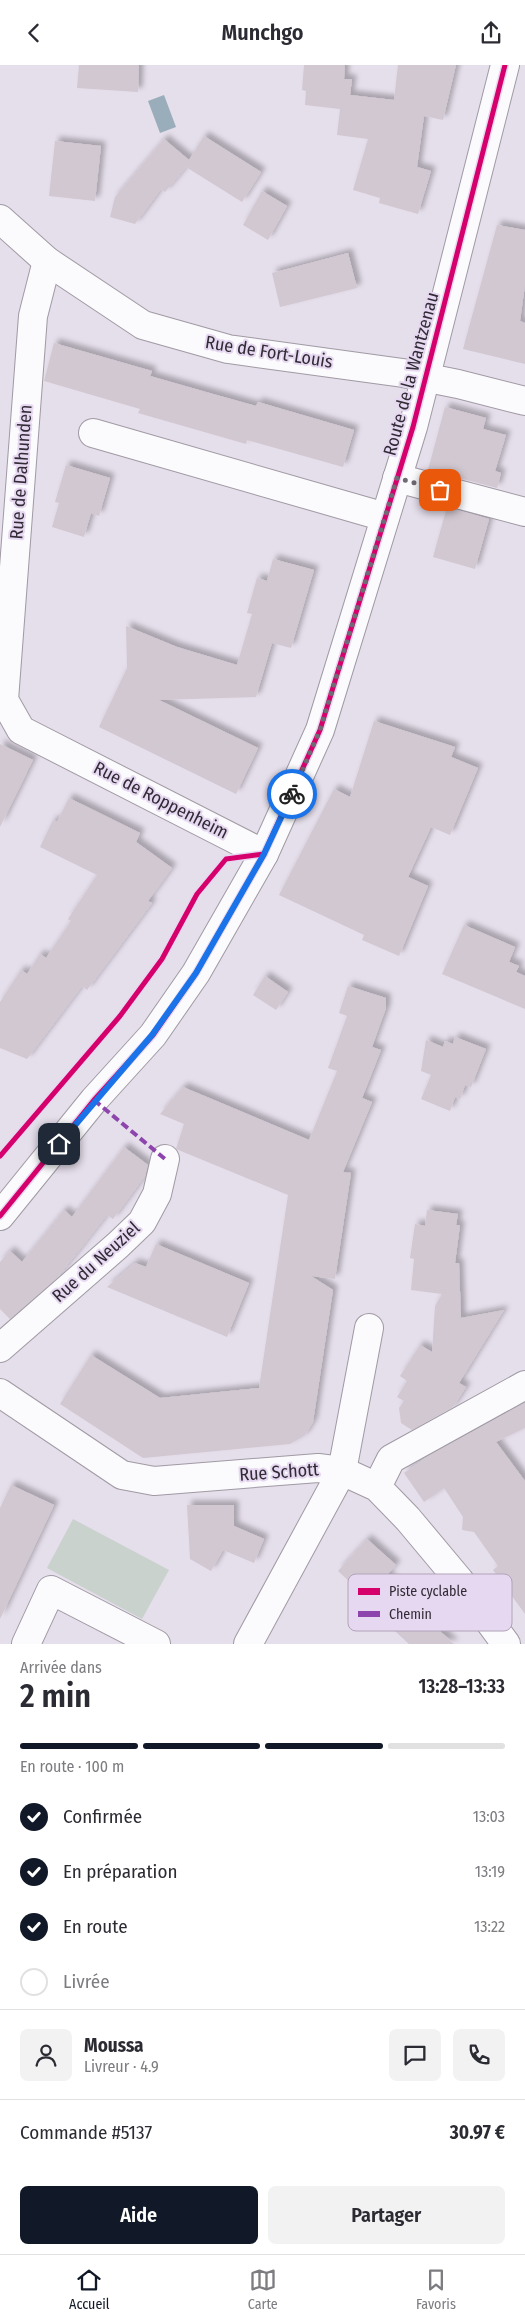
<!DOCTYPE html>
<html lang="fr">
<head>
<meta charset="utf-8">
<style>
  body { margin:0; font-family:"Fira Sans Condensed",sans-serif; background:#f2f2f3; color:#2b2b33; height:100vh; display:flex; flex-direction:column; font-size:19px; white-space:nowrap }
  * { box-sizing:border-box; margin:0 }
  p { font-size:16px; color:#7c7c81 }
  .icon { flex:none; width:28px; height:28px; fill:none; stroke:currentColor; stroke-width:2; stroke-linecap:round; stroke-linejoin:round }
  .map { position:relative; height:1579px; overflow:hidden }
  .panel { display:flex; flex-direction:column; background:#fff; flex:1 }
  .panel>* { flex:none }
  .pin { position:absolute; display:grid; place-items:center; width:42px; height:42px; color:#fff; margin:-21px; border-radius:10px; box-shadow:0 2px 8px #0006 }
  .courier { position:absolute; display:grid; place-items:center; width:50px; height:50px; margin:-25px; border:4px solid #1a73e8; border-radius:50%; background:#fff; color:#222; box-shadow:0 1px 6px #0007 }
  .overview em { font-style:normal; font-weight:600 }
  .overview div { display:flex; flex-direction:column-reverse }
  .overview { display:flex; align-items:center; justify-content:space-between; height:85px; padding:0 20px }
  h1 { font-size:32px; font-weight:600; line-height:38px }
  .bar { display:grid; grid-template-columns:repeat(4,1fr); gap:8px 5px; align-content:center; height:60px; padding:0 20px }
  .bar i { height:6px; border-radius:4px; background:#e1e1e2 }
  .bar .on { background:#111827 }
  .bar p { grid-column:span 4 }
  .line { display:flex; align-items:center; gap:12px; padding:0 20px; border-top:1px solid #e1e1e2 }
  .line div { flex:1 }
  .round { display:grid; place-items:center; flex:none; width:52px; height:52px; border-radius:8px; background:#f2f2f3 }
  ol { padding:0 20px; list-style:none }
  li { display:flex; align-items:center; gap:15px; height:55px }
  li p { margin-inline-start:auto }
  li .icon { padding:5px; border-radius:50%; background:#111827; color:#fff; stroke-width:4 }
  li:last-child { color:#7c7c81 }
  li i { width:28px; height:28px; border:2px solid #e1e1e2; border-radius:50% }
  .button { display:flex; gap:10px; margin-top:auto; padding:10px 20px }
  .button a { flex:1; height:58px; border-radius:8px; background:#111827; color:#fff; font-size:20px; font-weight:600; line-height:58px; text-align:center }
  .button a+a { background:#f2f2f3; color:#2b2b33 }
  header { display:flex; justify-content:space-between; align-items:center; height:65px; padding:0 20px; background:#fff; font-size:22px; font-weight:600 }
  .dock { display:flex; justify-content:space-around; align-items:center; height:70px; border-top:1px solid #e1e1e2; background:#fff; font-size:14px; color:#7c7c81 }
  .dock a { display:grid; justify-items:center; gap:2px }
  .dock .on { color:#111827 }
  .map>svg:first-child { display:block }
</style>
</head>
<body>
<header><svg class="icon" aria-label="back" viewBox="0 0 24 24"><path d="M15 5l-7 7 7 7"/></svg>Munchgo<svg class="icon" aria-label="share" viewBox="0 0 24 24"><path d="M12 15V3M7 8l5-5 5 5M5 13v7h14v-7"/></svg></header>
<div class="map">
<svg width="525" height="1579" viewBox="0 0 525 1579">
  <defs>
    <filter id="shadow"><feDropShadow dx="4.5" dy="-4.5" stdDeviation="2.5" flood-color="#0004"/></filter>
  </defs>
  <rect width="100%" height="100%" fill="#e5deeb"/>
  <path fill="#c9d2cd" d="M73 1454 169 1505 142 1554 47 1503Z"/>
  <path fill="#99aeba" d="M164 30 176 62 160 68 148 36Z"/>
  <g fill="#d2c8d1" filter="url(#shadow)">
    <path d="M79 0H139L138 27 77 23Z"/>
    <path d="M304 0H345L344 14H352L350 30 394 35 398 0H456L443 55 424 51 417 102 431 106 418 149 379 138 380 133 353 125 368 74 337 70 340 44 305 40 306 26 302 25Z"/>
    <path d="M204 71 261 107 242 137 186 102 165 127 161 124 135 159 110 152 115 132 164 74 189 95Z"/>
    <path d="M55 76 101 81 95 136 49 131Z"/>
    <path d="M262 126 287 141 268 175 243 160Z"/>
    <path d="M497 160 525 165V220L520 256 525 258V299L463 284Z"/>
    <path d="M348 188 357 223 280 242 272 208Z"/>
    <path d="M54 278 152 306 150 311 213 329 256 341 258 337 354 365 343 402 247 375 246 379 138 348 140 344 44 316Z"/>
    <path d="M445 342 486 353 483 364 506 370 495 406 501 408 497 423 428 405Z"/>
    <path d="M66 400 110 413 99 451 91 448 84 472 52 462 59 438 55 437Z"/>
    <path d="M447 442 489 454 475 504 433 492Z"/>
    <path d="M273 494 314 505 291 583 272 578 256 632 159 635 258 683 236 729 99 662 127 603 126 561 177 582 237 600 252 549 247 548 257 513 267 516Z"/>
    <path d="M374 656 455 682 451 692 478 703 450 770 431 762 408 812 428 821 399 891 362 875 364 870 279 830 334 724 350 732Z"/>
    <path d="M0 679 33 695 0 762Z"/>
    <path d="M69 733 140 768 136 777 172 803 148 836 152 838 87 925 82 921 27 994 0 983V937L21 905 27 909 40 889 46 893 71 856 68 854 97 810 40 782 53 755 57 757Z"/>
    <path d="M464 860 515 882 509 897 519 901 516 907 525 911V944L442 909Z"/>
    <path d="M265 911 288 927 276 945 253 930Z"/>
    <path d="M348 921 386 933V943L372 982 381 985 362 1033 372 1037 343 1107 351 1108 335 1214 311 1211 333 1225 313 1357 305 1370 290 1379 143 1393 60 1339 91 1290 160 1333 259 1323 288 1130 176 1084 184 1059 160 1049 183 1022 309 1075 337 1006 328 1003 347 951 339 948Z"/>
    <path d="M455 972 486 984 471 1022 465 1020 460 1034 455 1032 450 1046 421 1034 431 1010 421 1006 426 975 443 982 445 976 453 979Z"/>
    <path d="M124 1082 148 1100 145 1111 113 1154 107 1150 57 1213 10 1254 0 1244V1197L10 1186 22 1197 64 1145 72 1152Z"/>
    <path d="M427 1145 458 1149 456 1160H460L455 1198H459L461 1253 504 1245 459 1318 466 1322 453 1342 412 1365 401 1358 399 1343 404 1336 397 1332 407 1316 400 1311 420 1280 432 1287 435 1241 442 1229 411 1225 414 1194 410 1193 415 1159 425 1161Z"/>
    <path d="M156 1179 249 1218 227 1272 107 1222 135 1198 146 1202Z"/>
    <path d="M525 1338V1363L496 1377 525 1416V1549L493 1505 498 1501 474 1467 462 1465 463 1452 444 1423 424 1437 404 1408 430 1390Z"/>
    <path d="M11 1420 54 1440 0 1554V1443Z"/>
    <path d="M187 1440H234V1461L264 1474 254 1498 223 1485 211 1506 190 1494Z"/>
    <path d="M367 1474 396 1500 387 1510 404 1526 401 1530 454 1579H409L348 1523 352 1519 338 1506Z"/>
  </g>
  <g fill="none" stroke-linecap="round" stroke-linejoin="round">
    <g stroke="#a09aa4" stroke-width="30">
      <g id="minor">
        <path d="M0 154 47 196 143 260 228 284 403 308 458 319 525 336"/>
        <path d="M47 196 33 251 4 635 21 665 264 789"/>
        <path d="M93 368 385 452"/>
        <path d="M397 413 525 447"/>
        <path d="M0 1151 94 1035 153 970 196 908 264 789 320 665 413 362 505 0"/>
        <path d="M0 1283 118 1180 142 1157 157 1129 165 1094"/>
        <path d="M0 1328 122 1410 154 1416 318 1403 342 1406 377 1422 408 1454 459 1515 506 1579"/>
        <path d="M377 1422 391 1394 525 1320"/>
        <path d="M26 1579 51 1525 156 1579"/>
        <path d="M248 1579 342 1406 369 1263"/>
      </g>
    </g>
    <use href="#minor" stroke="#fbfafc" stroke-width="28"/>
    <path stroke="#8e44ad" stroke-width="4" stroke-dasharray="8 4" stroke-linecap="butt" d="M94 1035 165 1094"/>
    <g stroke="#e6d8f1" stroke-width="8">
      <g id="cycleway">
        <path d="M0 1091 120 951 162 894 197 829 226 794 264 789"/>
        <path d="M0 1151 94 1035 153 970 196 908 264 789 320 665 413 362 505 0"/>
      </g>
    </g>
    <use href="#cycleway" stroke="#d6006c" stroke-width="5"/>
  </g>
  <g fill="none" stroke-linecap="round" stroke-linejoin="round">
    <path stroke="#706a75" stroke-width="5" stroke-dasharray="0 9" d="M292 729 320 665 397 413 440 425"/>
    <path stroke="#1a73e8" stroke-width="6" d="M59 1079 152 970 196 908 264 789 292 729"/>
  </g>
  <g text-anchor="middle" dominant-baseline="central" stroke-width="4" stroke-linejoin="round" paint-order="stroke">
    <g font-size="18" fill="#312b35" stroke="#e6d8f1">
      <text transform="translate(269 287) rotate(9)">Rue de Fort-Louis</text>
      <text transform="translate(411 309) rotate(-75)">Route de la Wantzenau</text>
      <text transform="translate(21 407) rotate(-86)">Rue de Dalhunden</text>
      <text transform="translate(161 735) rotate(27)">Rue de Roppenheim</text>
      <text transform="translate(96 1197) rotate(-42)">Rue du Neuziel</text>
      <text transform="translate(279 1407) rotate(-4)">Rue Schott</text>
    </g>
  </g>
  <rect x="348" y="1509" width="164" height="57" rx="8" fill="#e6d8f1" stroke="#b0a4b9" stroke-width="1"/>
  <rect x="358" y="1523" width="22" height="7" fill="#d6006c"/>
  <rect x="358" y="1546" width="22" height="6" fill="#8e44ad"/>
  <g font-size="14" fill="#312b35">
    <text x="389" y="1531">Piste cyclable</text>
    <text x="389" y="1554">Chemin</text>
  </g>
</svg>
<div class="pin" style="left:440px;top:425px;background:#ea580c"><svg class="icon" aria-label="bag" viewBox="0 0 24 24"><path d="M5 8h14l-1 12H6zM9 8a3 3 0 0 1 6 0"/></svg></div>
<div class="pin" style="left:59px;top:1079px;background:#1f2937"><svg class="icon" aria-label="home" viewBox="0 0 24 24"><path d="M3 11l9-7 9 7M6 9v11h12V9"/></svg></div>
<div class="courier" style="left:292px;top:729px"><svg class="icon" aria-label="bike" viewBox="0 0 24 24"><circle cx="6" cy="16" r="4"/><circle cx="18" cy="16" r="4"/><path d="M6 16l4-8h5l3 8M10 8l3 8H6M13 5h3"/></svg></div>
</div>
<section class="panel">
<div class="overview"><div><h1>2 min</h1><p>Arrivée dans</p></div><em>13:28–13:33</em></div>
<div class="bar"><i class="on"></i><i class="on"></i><i class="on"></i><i></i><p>En route · 100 m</p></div>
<ol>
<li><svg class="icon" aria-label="check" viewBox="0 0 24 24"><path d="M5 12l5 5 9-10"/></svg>Confirmée<p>13:03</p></li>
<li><svg class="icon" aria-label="check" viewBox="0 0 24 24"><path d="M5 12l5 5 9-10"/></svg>En préparation<p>13:19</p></li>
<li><svg class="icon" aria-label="check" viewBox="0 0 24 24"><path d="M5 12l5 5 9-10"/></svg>En route<p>13:22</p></li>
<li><i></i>Livrée</li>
</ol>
<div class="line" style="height:90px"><a class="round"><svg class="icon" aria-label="person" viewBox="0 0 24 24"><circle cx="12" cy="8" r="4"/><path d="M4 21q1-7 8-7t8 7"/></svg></a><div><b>Moussa</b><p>Livreur · 4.9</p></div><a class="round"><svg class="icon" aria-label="chat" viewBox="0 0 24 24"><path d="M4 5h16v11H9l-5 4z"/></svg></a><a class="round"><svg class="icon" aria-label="phone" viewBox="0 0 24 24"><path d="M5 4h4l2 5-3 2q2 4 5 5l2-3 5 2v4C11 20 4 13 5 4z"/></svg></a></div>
<div class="line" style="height:65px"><div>Commande #5137</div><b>30.97 €</b></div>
<div class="button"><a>Aide</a><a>Partager</a></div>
</section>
<nav class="dock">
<a class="on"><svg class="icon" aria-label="home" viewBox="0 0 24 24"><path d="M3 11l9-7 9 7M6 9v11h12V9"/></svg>Accueil</a>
<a><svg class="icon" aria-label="map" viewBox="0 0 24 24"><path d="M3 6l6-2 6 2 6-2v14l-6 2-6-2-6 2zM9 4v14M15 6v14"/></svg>Carte</a>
<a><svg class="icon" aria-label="saved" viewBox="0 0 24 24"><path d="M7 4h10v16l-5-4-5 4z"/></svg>Favoris</a>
</nav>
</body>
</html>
